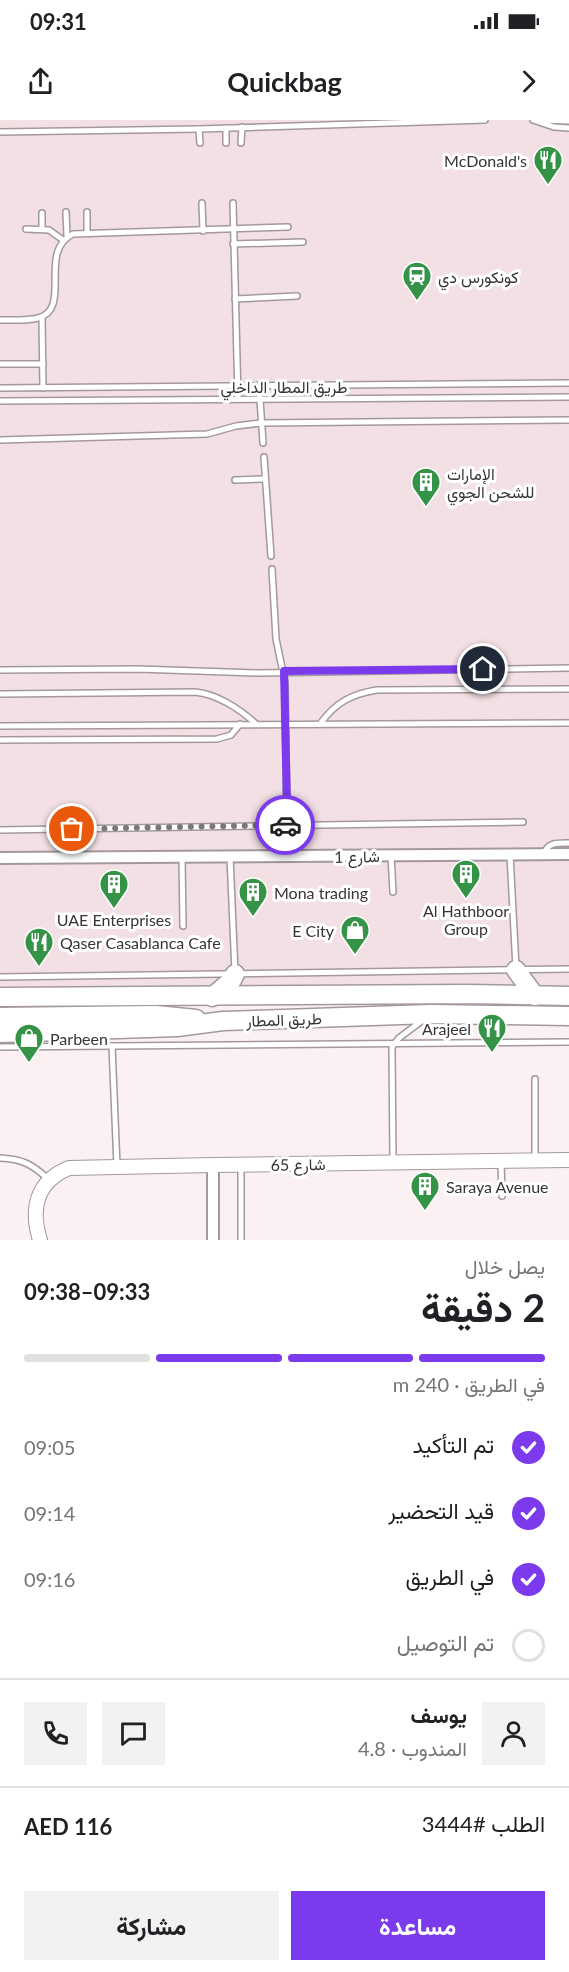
<!DOCTYPE html>
<html lang="ar">
<head>
<meta charset="utf-8">
<style>
  body { margin:0; font-family:Lato,Vazirmatn,sans-serif; background:#f2f2f2; color:#202124; direction:rtl; height:100vh; display:flex; flex-direction:column; font-size:22px; white-space:nowrap }
  * { box-sizing:border-box; margin:0 }
  p { font-size:20px; color:#757577 }
  .icon { flex:none; width:33px; height:33px; fill:none; stroke:currentColor; stroke-width:2; stroke-linecap:round; stroke-linejoin:round }
  .map { position:relative; height:1120px; overflow:hidden; direction:ltr }
  .drawer { display:flex; flex-direction:column; background:#fff; flex:1 }
  .drawer>* { flex:none }
  .pin { position:absolute; display:grid; place-items:center; width:51px; height:51px; color:#fff; margin:-26px; border:3px solid #fff; border-radius:50%; box-shadow:0 2px 6px #0007 }
  .courier { position:absolute; display:grid; place-items:center; width:60px; height:60px; margin:-30px; border:4px solid #7c3aed; border-radius:50%; background:#fff; color:#222; box-shadow:0 2px 8px #0007 }
  .head em { font-style:normal; font-weight:700 }
  .head div { display:flex; flex-direction:column-reverse }
  .head { display:flex; align-items:center; justify-content:space-between; height:102px; padding:0 24px }
  h1 { font-size:39px; font-weight:700; line-height:45px }
  .bar { display:grid; grid-template-columns:repeat(4,1fr); gap:9px 6px; align-content:center; height:72px; padding:0 24px }
  .bar i { height:8px; border-radius:4px; background:#e0e0e0 }
  .bar .selected { background:#7c3aed }
  .bar p { grid-column:span 4 }
  .line { display:flex; align-items:center; gap:15px; padding:0 24px; border-top:2px solid #e0e0e0 }
  .line div { flex:1 }
  .round { display:grid; place-items:center; flex:none; width:63px; height:63px; border-radius:0px; background:#f2f2f2 }
  ol { padding:0 24px; list-style:none }
  li { display:flex; align-items:center; gap:18px; height:66px }
  li p { margin-inline-start:auto }
  li .icon { padding:6px; border-radius:50%; background:#7c3aed; color:#fff; stroke-width:4 }
  li:last-child { color:#757577 }
  li i { width:33px; height:33px; border:3px solid #e0e0e0; border-radius:50% }
  .action { display:flex; gap:12px; margin-top:auto; padding:12px 24px }
  .action a { flex:1; height:69px; border-radius:0px; background:#7c3aed; color:#fff; font-size:24px; font-weight:700; line-height:69px; text-align:center }
  .action a+a { background:#f2f2f2; color:#202124 }
  .status { display:flex; justify-content:space-between; align-items:center; height:42px; padding:0 30px; background:#fff; direction:ltr }
  .status svg { height:16px; fill:currentColor }
  header { display:flex; justify-content:space-between; align-items:center; height:78px; padding:0 24px; background:#fff; font-size:27px; font-weight:700 }
  .map>svg:first-child { display:block }
</style>
</head>
<body>
<div class="status"><b>09:31</b><svg viewBox="0 0 49 12"><path d="M0 12V9h3v3zM5 12V6h3v6zM10 12V3h3v9zM15 12V0h3v12zM26 1h20v11H26zM47 4h2v5h-2z"/></svg></div>
<header><svg class="icon" aria-label="forward" viewBox="0 0 24 24"><path d="M9 5l7 7-7 7"/></svg>Quickbag<svg class="icon" aria-label="share" viewBox="0 0 24 24"><path d="M12 15V3M7 8l5-5 5 5M5 13v7h14v-7"/></svg></header>
<div class="map">
<svg width="569" height="1120" viewBox="0 0 569 1120">
  <rect width="100%" height="100%" fill="#fbf0f2"/>
  <path fill="#f3e0e4" d="M0 0H569V870L57 868 0 866Z"/>
  <g fill="none" stroke-linecap="round" stroke-linejoin="round">
    <g stroke="#a3999b" stroke-width="8">
      <g id="service">
        <path d="M533 0 554 7 569 8"/>
        <path d="M540 0 569 1"/>
        <path d="M226 8V23"/>
        <path d="M199 9 200 23"/>
        <path d="M0 12 199 9 485 0"/>
        <path d="M241 23 242 7"/>
        <path d="M202 83 203 111"/>
        <path d="M233 83 238 278"/>
        <path d="M66 92 67 116"/>
        <path d="M26 109 49 110 63 120"/>
        <path d="M42 109V93"/>
        <path d="M87 112V92"/>
        <path d="M233 124 303 122"/>
        <path d="M235 179 297 176"/>
        <path d="M42 197 43 268"/>
        <path d="M0 200C12 200 26 201 38 198 73 189 37 131 73 114L288 107"/>
        <path d="M0 244H43"/>
        <path d="M259 265 263 323"/>
        <path d="M0 268 569 263"/>
        <path d="M0 281 569 277"/>
        <path d="M0 320 207 314 236 306 261 303 569 300"/>
        <path d="M264 337 271 436"/>
        <path d="M235 360 265 359"/>
        <path d="M272 449 276 519 285 562 287 705"/>
        <path d="M0 550 138 549 258 553 569 548"/>
        <path d="M0 574 195 572C217 574 240 589 256 604"/>
        <path d="M320 604C335 583 351 574 377 570L569 569"/>
        <path d="M0 606 569 603"/>
        <path d="M0 620 217 619 231 615 240 604"/>
        <path d="M0 710 523 702"/>
        <path d="M544 734C547 722 558 723 569 723"/>
        <path d="M391 735 393 772"/>
        <path d="M510 735 516 848"/>
        <path d="M182 737 183 806"/>
        <path d="M230 737 235 852"/>
        <path d="M0 857 569 849"/>
        <path d="M112 926 117 1046"/>
        <path d="M0 927 569 922"/>
        <path d="M535 959V1038"/>
        <path d="M0 1038C22 1039 32 1044 48 1059"/>
        <path d="M393 1041 392 927 399 918 423 900"/>
        <path d="M501 1043 502 1076"/>
        <path d="M241 1047V1120"/>
      </g>
    </g>
    <g stroke="#a3999b" stroke-width="14">
      <g id="minor">
        <path d="M0 738 569 734"/>
        <path d="M213 1120V1045"/>
      </g>
    </g>
    <g stroke="#a3999b" stroke-width="16">
      <path id="tertiary" d="M40 1120C30 1088 37 1061 69 1048L213 1045 569 1040"/>
    </g>
    <g stroke="#a3999b" stroke-width="21">
      <g id="trunk">
        <path d="M516 850 535 876"/>
        <path d="M0 877 468 874 569 876"/>
        <path d="M212 877 232 860 235 854"/>
        <path d="M0 897 156 895 196 899"/>
        <path d="M0 913 177 907 223 901 431 894 569 896"/>
      </g>
    </g>
    <use href="#service" stroke="#fff" stroke-width="5"/>
    <use href="#minor" stroke="#fff" stroke-width="10"/>
    <use href="#tertiary" stroke="#fff" stroke-width="14"/>
    <use href="#trunk" stroke="#fff" stroke-width="18"/>
  </g>
  <g fill="none" stroke-linecap="round" stroke-linejoin="round">
    <path stroke="#7c7676" stroke-width="6" stroke-dasharray="0 10.8" d="M72 709 285 705"/>
    <path stroke="#7c3aed" stroke-width="8" d="M285 705H287V686L284 551 483 549"/>
  </g>
  <defs>
    <g id="restaurant-pin" transform="scale(1.5)"><path d="M0 17L-7.5 6A9.5 9.5 0 1 1 7.5 6Z" fill="#349346" stroke="#fff"/><path d="M-5-6h1v4h1v-4h1v4h1v-4h1v5L-1.5 .5V6h-2V.5L-5-1ZM5-6V6H3V1.5H1.5Q1.5-4 5-6Z" fill="#fff"/></g>
    <g id="station-pin" transform="scale(1.5)"><path d="M0 17L-7.5 6A9.5 9.5 0 1 1 7.5 6Z" fill="#349346" stroke="#fff"/><path d="M-3-6H3Q5-6 5-4V2Q5 4 3 4L4.5 6H3L1.5 4h-3L-3 6H-4.5L-3 4Q-5 4-5 2V-4Q-5-6-3-6ZM-3.5-4v3h7v-3ZM-3.5 1v1.5H-2V1ZM2 1v1.5H3.5V1Z" fill="#fff"/></g>
    <g id="building-pin" transform="scale(1.5)"><path d="M0 17L-7.5 6A9.5 9.5 0 1 1 7.5 6Z" fill="#349346" stroke="#fff"/><path d="M-4-6H4V6H1V3H-1V6H-4ZM-2.5-4.3h1.7v1.8h-1.7ZM.8-4.3h1.7v1.8H.8ZM-2.5-1h1.7V.8h-1.7ZM.8-1h1.7V.8H.8Z" fill="#fff"/></g>
    <g id="shop-pin" transform="scale(1.5)"><path d="M0 17L-7.5 6A9.5 9.5 0 1 1 7.5 6Z" fill="#349346" stroke="#fff"/><path d="M-5-2.5h2.3a2.7 3.5 0 0 1 5.4 0H5L5.5 6h-11ZM-1.5-2.5h3a1.5 2.3 0 0 0-3 0Z" fill="#fff"/></g>
  </defs>
  <g fill-rule="evenodd">
    <use href="#restaurant-pin" x="548" y="40"/>
    <use href="#station-pin" x="417" y="156"/>
    <use href="#building-pin" x="426" y="362"/>
    <use href="#building-pin" x="466" y="754"/>
    <use href="#building-pin" x="114" y="764"/>
    <use href="#building-pin" x="253" y="772"/>
    <use href="#shop-pin" x="355" y="810"/>
    <use href="#restaurant-pin" x="39" y="822"/>
    <use href="#restaurant-pin" x="492" y="908"/>
    <use href="#shop-pin" x="29" y="918"/>
    <use href="#building-pin" x="425" y="1066"/>
  </g>
  <g text-anchor="middle" dominant-baseline="central" stroke-width="6" stroke-linejoin="round" paint-order="stroke">
    <g font-size="16" fill="#383434" stroke="#fff" text-anchor="start">
      <text x="527" y="40" text-anchor="end">McDonald's</text>
      <text x="438" y="156">كونكورس دي</text>
      <text x="447" y="353">الإمارات<tspan x="447" dy="18">للشحن الجوي</tspan></text>
      <text x="274" y="772">Mona trading</text>
      <text x="466" y="790" text-anchor="middle">Al Hathboor<tspan x="466" dy="18">Group</tspan></text>
      <text x="114" y="799" text-anchor="middle">UAE Enterprises</text>
      <text x="334" y="810" text-anchor="end">E City</text>
      <text x="60" y="822">Qaser Casablanca Cafe</text>
      <text x="471" y="908" text-anchor="end">Arajeel</text>
      <text x="50" y="918">Parbeen</text>
      <text x="446" y="1066">Saraya Avenue</text>
    </g>
    <g font-size="16" fill="#383434" stroke="#fff">
      <text x="284" y="266">طريق المطار الداخلي</text>
      <text transform="translate(357 736) rotate(-1)">شارع 1</text>
      <text transform="translate(284 899) rotate(-2)">طريق المطار</text>
      <text transform="translate(298 1044) rotate(-1)">شارع 65</text>
    </g>
  </g>
</svg>
<div class="pin" style="left:72px;top:709px;background:#ea580c"><svg class="icon" aria-label="bag" viewBox="0 0 24 24"><path d="M5 8h14l-1 12H6zM9 8a3 3 0 0 1 6 0"/></svg></div>
<div class="pin" style="left:483px;top:549px;background:#1f2937"><svg class="icon" aria-label="home" viewBox="0 0 24 24"><path d="M3 11l9-7 9 7M6 9v11h12V9"/></svg></div>
<div class="courier" style="left:285px;top:705px"><svg class="icon" aria-label="car" viewBox="0 0 24 24"><path d="M5 17H2v-5l4-1 3-4h7l3 4 3 1v5h-3M9 17h6M6 11h13"/><circle cx="7" cy="17" r="2"/><circle cx="17" cy="17" r="2"/></svg></div>
</div>
<section class="drawer">
<div class="head"><div><h1>2 دقيقة</h1><p>يصل خلال</p></div><em>09:33–09:38</em></div>
<div class="bar"><i class="selected"></i><i class="selected"></i><i class="selected"></i><i></i><p>في الطريق · 240 m</p></div>
<ol>
<li><svg class="icon" aria-label="check" viewBox="0 0 24 24"><path d="M5 12l5 5 9-10"/></svg>تم التأكيد<p>09:05</p></li>
<li><svg class="icon" aria-label="check" viewBox="0 0 24 24"><path d="M5 12l5 5 9-10"/></svg>قيد التحضير<p>09:14</p></li>
<li><svg class="icon" aria-label="check" viewBox="0 0 24 24"><path d="M5 12l5 5 9-10"/></svg>في الطريق<p>09:16</p></li>
<li><i></i>تم التوصيل</li>
</ol>
<div class="line" style="height:108px"><a class="round"><svg class="icon" aria-label="person" viewBox="0 0 24 24"><circle cx="12" cy="8" r="4"/><path d="M4 21q1-7 8-7t8 7"/></svg></a><div><b>يوسف</b><p>المندوب · 4.8</p></div><a class="round"><svg class="icon" aria-label="chat" viewBox="0 0 24 24"><path d="M4 5h16v11H9l-5 4z"/></svg></a><a class="round"><svg class="icon" aria-label="phone" viewBox="0 0 24 24"><path d="M5 4h4l2 5-3 2q2 4 5 5l2-3 5 2v4C11 20 4 13 5 4z"/></svg></a></div>
<div class="line" style="height:78px"><div>الطلب #3444</div><b>AED 116</b></div>
<div class="action"><a>مساعدة</a><a>مشاركة</a></div>
</section>
</body>
</html>
